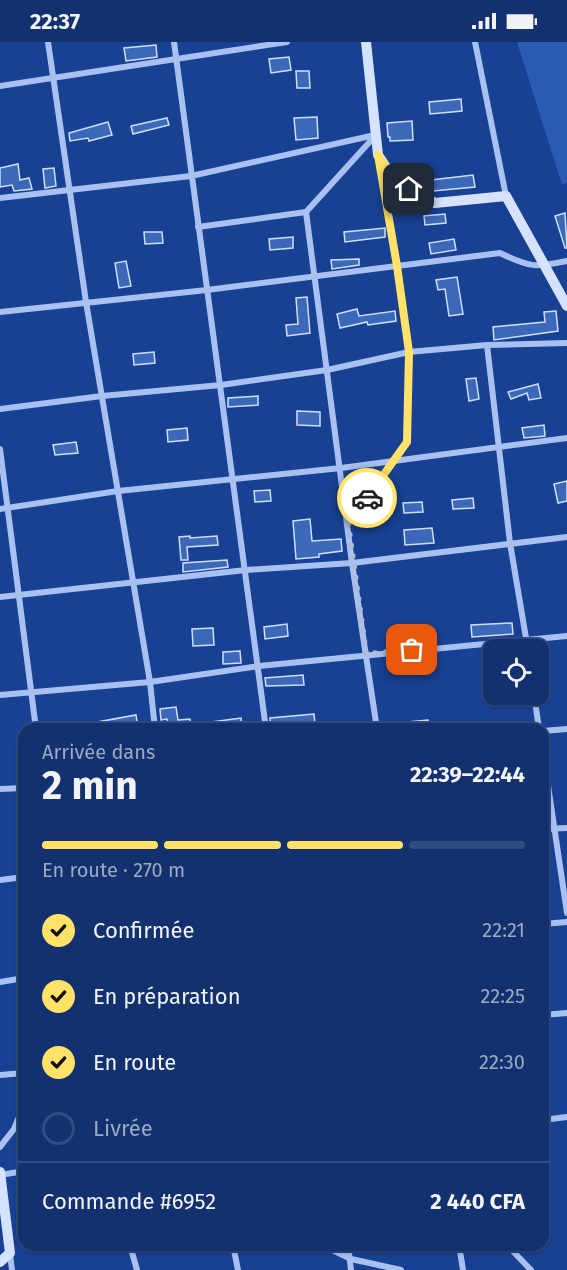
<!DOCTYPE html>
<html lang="fr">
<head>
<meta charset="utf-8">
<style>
  body { margin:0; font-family:"Fira Sans",sans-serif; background:#1f3d76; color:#f1f3f6; height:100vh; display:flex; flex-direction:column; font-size:22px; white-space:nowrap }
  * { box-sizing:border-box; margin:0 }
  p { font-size:20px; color:#9ca9c2 }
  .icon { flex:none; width:33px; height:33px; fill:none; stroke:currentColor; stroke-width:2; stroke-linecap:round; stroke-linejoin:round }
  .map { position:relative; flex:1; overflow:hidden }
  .details { position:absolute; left:18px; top:681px; width:531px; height:528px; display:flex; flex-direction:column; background:#12316e; border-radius:18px; box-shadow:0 2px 4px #0004,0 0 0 2px #314c81 }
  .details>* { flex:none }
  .buttons { position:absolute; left:483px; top:597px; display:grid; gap:12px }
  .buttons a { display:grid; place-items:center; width:66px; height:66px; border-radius:12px; background:#12316e; box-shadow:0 2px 4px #0004,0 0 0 2px #314c81; font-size:30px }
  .pin { position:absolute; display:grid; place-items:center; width:51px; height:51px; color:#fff; margin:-26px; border-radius:12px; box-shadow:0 3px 9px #0006 }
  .courier { position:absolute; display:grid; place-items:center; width:60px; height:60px; margin:-30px; border:4px solid #ffe267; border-radius:50%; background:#fff; color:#222; box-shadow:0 2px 8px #0007 }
  .head em { font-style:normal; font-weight:700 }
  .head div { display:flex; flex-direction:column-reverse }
  .head { display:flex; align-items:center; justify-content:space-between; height:102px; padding:0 24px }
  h1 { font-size:39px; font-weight:700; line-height:45px }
  .bar { display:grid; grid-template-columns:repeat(4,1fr); gap:9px 6px; align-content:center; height:72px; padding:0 24px }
  .bar i { height:8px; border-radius:4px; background:#314c81 }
  .bar .selected { background:#ffe267 }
  .bar p { grid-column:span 4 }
  .line { display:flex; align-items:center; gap:15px; padding:0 24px; border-top:2px solid #314c81 }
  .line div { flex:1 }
  ol { padding:0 24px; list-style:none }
  li { display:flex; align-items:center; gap:18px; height:66px }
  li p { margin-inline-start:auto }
  li .icon { padding:6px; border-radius:50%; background:#ffe267; color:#111; stroke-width:4 }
  li:last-child { color:#9ca9c2 }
  li i { width:33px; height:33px; border:3px solid #314c81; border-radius:50% }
  .status { display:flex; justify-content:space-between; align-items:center; height:42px; padding:0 30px; background:#12316e; direction:ltr }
  .status svg { height:16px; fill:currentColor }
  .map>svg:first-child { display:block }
</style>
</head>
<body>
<div class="status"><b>22:37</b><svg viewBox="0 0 49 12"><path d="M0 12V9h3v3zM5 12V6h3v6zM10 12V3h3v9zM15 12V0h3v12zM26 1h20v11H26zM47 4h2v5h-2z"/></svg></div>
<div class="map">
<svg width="567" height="1228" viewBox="0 0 567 1228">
  <rect width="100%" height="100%" fill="#184193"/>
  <path fill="#2a5ab2" d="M517 0H567V141L562 143Z"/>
  <g fill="#3c68ba" stroke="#cfdefb" stroke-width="1.5">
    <path d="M156 3 157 15 126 19 124 6Z"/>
    <path d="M289 15 291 28 271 31 269 17Z"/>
    <path d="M296 29H309L310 46H297Z"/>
    <path d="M461 57 462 69 430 72 429 60Z"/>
    <path d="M317 75 318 96 296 98 294 76Z"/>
    <path d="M167 76 169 83 133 92 131 84Z"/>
    <path d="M412 79 413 98 390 99V95H388L387 81Z"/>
    <path d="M108 80 112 93 89 99 88 96 70 99 69 91Z"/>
    <path d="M18 122 20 138 29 136 32 147 14 149 12 143 0 145V126Z"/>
    <path d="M54 126 56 144 45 146 43 127Z"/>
    <path d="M473 133 475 145 433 149 431 138Z"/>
    <path d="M565 171 567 206H565L555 174Z"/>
    <path d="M445 172 446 181 425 183 424 174Z"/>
    <path d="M385 186V195L345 200 344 190Z"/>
    <path d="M144 190H162L163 201 145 202Z"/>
    <path d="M293 195V206L270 208 269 197Z"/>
    <path d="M454 197 456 208 431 212 429 201Z"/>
    <path d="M359 217V223L332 227 331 218Z"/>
    <path d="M126 219 131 244 119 246 115 221Z"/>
    <path d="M457 235 463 272 449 274 445 247 438 248 436 238Z"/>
    <path d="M307 255 310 291 287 294 286 283 298 282 296 256Z"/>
    <path d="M357 267 359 274 395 269 396 279 368 283 367 280 340 286 337 272Z"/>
    <path d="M556 269 558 289 494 298 493 285 545 280 544 270Z"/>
    <path d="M154 310 155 321 134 323 133 312Z"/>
    <path d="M476 336 479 357 469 359 466 337Z"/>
    <path d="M538 342 541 356 529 358 527 351 511 357 508 350Z"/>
    <path d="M258 354V363L228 365V356Z"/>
    <path d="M297 369 320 370V384L297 383Z"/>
    <path d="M544 383 545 394 524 396 522 386Z"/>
    <path d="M187 386 188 398 168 400 167 388Z"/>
    <path d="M76 400 78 411 55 413 53 403Z"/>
    <path d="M567 439V459L558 461 554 442Z"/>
    <path d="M270 448 271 459 255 460 254 449Z"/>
    <path d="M473 456 474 466 453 467 452 458Z"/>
    <path d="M422 460 423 470 404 471 403 461Z"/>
    <path d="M310 477 312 499 341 497 342 509 319 512V515L296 517 293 479Z"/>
    <path d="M432 486 434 501 405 503 404 488Z"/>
    <path d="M190 494V496L217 494 218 503 187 505 188 518H181L179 495Z"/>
    <path d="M227 518 228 525 183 530V521Z"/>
    <path d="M512 581 513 592 472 595 471 583Z"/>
    <path d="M287 582 288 594 265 597 264 585Z"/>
    <path d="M213 586 214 603 193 604 192 587Z"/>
    <path d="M240 609 241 621 223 622V610Z"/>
    <path d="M303 633 304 643 266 644 265 636Z"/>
    <path d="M176 665 178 678 190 677 191 687H168L167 677 161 678 160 667Z"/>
    <path d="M314 672 315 682 271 686 270 676Z"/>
    <path d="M136 673 138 686 81 687V683Z"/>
    <path d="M241 676 242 687H196V682Z"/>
    <path d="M428 678 429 687H397V681Z"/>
  </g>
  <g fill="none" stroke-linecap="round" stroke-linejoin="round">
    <g stroke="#a8c1f0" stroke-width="6">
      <path d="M48 0 86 260 150 640 155 687"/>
      <path d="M174 0 266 687"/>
      <path d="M475 0 506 154"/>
      <path d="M0 44 287 0"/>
      <path d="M0 156 191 134 375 93"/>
      <path d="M306 170 352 521 377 687"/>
      <path d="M198 185 306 170 375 94"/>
      <path d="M0 270 207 248 500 211C529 225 535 226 567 219"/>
      <path d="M487 303 510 501 528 608"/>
      <path d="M0 367 102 354 221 343 327 328 409 310 487 303 567 301"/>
      <path d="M0 407 36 687"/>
      <path d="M0 467 118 449 341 426 567 396"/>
      <path d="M348 481 407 400 409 310 397 224 379 119"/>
      <path d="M0 555 246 528 352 521 567 495"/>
      <path d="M534 652 539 687"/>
      <path d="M0 653 150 640 259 624 567 594"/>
      <path d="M543 689 567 687"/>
      <path d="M543 710 567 871"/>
      <path d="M0 747 24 746"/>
      <path d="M543 787 567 786"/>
      <path d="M0 838 24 835"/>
      <path d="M543 882 567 880"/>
      <path d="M0 940 24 936"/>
      <path d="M543 973 567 971"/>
      <path d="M0 1033 24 1031"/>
      <path d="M543 1078 567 1075"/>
      <path d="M0 1105 14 1087 24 1063"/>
      <path d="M0 1133 24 1129"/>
      <path d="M130 1203 137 1228"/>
      <path d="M233 1203 238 1228"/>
      <path d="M322 1203 351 1217 401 1228"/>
      <path d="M348 1203 351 1228"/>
      <path d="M459 1203 463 1228"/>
      <path d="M507 1203 531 1228"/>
      <path d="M10 1212 12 1228"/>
    </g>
    <g stroke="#d6e2fb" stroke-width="10">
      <path d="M366 0 378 113 392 134 409 147 435 161 506 154 567 264"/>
      <path d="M0 1130 10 1211 0 1220"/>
    </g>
  </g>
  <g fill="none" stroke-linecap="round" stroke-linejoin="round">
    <path stroke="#aebcd9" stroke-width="6" stroke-dasharray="0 10.8" d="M367 456 348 481 366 612 412 608"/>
    <path stroke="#ffe267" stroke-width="8" d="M367 456 407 400 409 310 397 224 378 113 392 134 409 147"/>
  </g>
</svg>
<div class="buttons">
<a><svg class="icon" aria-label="locate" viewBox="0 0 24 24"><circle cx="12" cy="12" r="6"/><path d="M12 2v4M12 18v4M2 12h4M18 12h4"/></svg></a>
</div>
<div class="pin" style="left:412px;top:608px;background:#ea580c"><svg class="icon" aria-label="bag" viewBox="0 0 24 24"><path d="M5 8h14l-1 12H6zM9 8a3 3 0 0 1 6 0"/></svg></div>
<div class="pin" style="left:409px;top:147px;background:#1f2937"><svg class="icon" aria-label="home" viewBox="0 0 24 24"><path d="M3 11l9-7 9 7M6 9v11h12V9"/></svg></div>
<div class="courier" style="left:367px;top:456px"><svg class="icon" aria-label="car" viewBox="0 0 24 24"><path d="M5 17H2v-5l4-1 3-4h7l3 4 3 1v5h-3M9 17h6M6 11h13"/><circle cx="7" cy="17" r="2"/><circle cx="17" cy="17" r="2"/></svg></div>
<section class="details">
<div class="head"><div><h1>2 min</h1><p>Arrivée dans</p></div><em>22:39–22:44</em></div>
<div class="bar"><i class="selected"></i><i class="selected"></i><i class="selected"></i><i></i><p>En route · 270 m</p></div>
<ol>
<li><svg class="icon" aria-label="check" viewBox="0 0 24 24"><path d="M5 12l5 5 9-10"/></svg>Confirmée<p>22:21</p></li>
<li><svg class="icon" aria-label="check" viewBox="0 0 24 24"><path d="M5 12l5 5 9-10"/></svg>En préparation<p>22:25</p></li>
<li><svg class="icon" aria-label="check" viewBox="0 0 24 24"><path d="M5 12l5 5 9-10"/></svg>En route<p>22:30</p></li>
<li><i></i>Livrée</li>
</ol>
<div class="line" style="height:78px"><div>Commande #6952</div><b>2 440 CFA</b></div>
</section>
</div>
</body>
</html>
